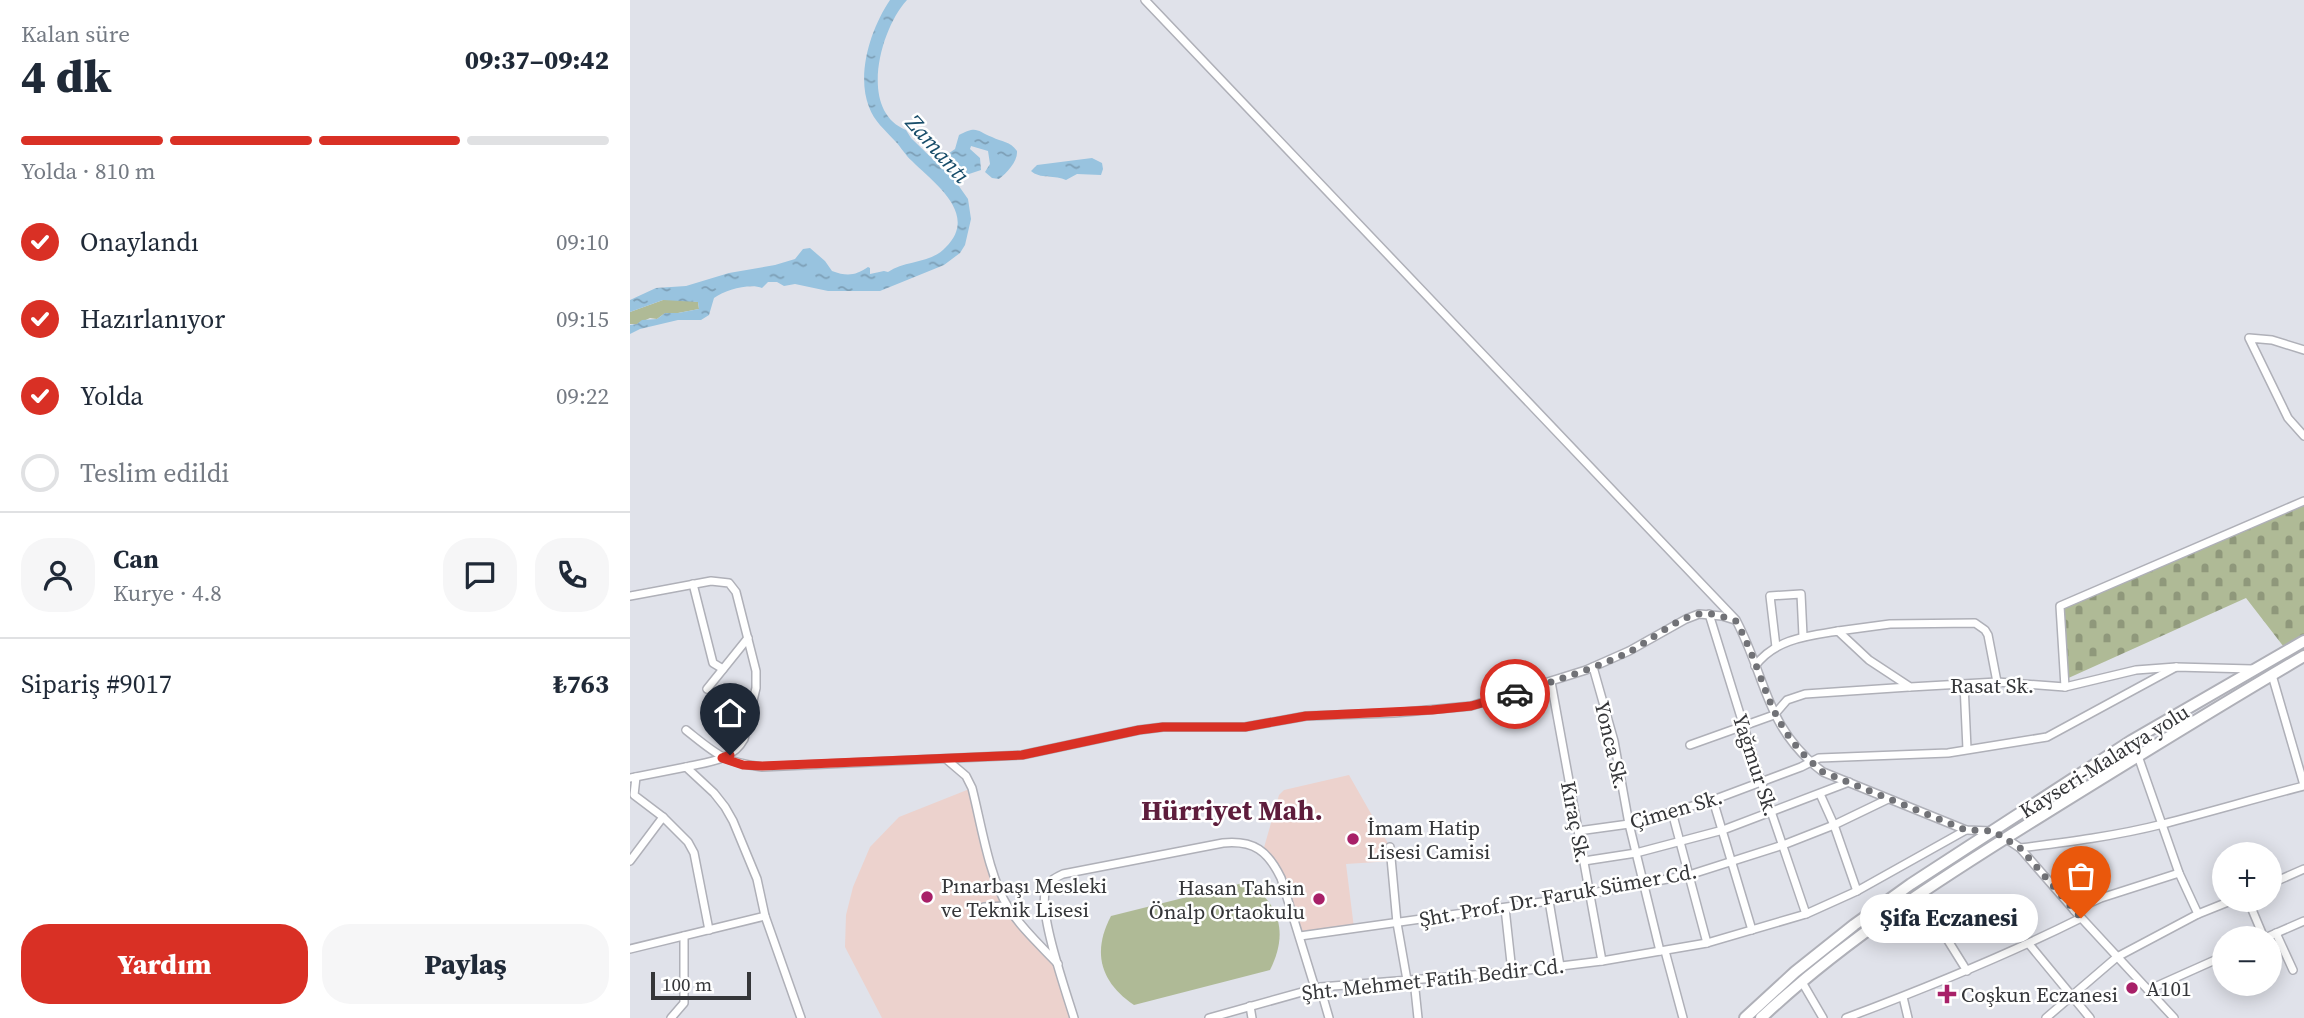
<!DOCTYPE html>
<html lang="tr">
<head>
<meta charset="utf-8">
<style>
  body { margin:0; font-family:"Source Serif 4",serif; background:#f6f6f7; color:#1f2937; height:100vh; display:flex; flex-direction:column; font-size:26px; white-space:nowrap }
  * { box-sizing:border-box; margin:0 }
  p { font-size:23px; color:#747a83 }
  .icon { flex:none; width:38px; height:38px; fill:none; stroke:currentColor; stroke-width:2; stroke-linecap:round; stroke-linejoin:round }
  .map { position:relative; flex:1; overflow:hidden }
  .panel { display:flex; flex-direction:column; background:#fff; width:630px }
  .panel>* { flex:none }
  .buttons { position:absolute; left:1582px; top:842px; display:grid; gap:14px }
  .buttons a { display:grid; place-items:center; width:70px; height:70px; border-radius:50%; background:#fff; box-shadow:0 4px 18px #0003; font-size:35px }
  .scale { position:absolute; left:21px; bottom:18px; width:100px; box-sizing:border-box; padding-left:7px; border:4px solid #353639; border-top:0; font-size:19px; line-height:24px; white-space:nowrap; color:#353639; -webkit-text-stroke:5px #fff; paint-order:stroke }
  .pin { position:absolute; display:grid; place-items:center; width:60px; height:60px; color:#fff; margin:-72px -30px; border-radius:50% 50% 50% 0; rotate:-45deg; box-shadow:0 0 7px #0007 }
  .pin .icon { rotate:45deg }
  .courier { position:absolute; display:grid; place-items:center; width:70px; height:70px; margin:-35px; border:5px solid #d93025; border-radius:50%; background:#fff; color:#222; box-shadow:0 2px 9px #0007 }
  .bubble { position:absolute; height:49px; border-radius:24px; background:#fff; box-shadow:0 4px 18px #0003; font-size:23px; font-weight:800; line-height:49px; text-align:center }
  .headline em { font-style:normal; font-weight:800 }
  .headline div { display:flex; flex-direction:column-reverse }
  .headline { display:flex; align-items:center; justify-content:space-between; height:119px; padding:0 21px }
  h1 { font-size:46px; font-weight:800; line-height:52px }
  .bar { display:grid; grid-template-columns:repeat(4,1fr); gap:10px 7px; align-content:center; height:84px; padding:0 21px }
  .bar i { height:9px; border-radius:5px; background:#e0e1e3 }
  .bar .active { background:#d93025 }
  .bar p { grid-column:span 4 }
  .line { display:flex; align-items:center; gap:18px; padding:0 21px; border-top:2px solid #e0e1e3 }
  .line div { flex:1 }
  .round { display:grid; place-items:center; flex:none; width:74px; height:74px; border-radius:28px; background:#f6f6f7 }
  ol { padding:0 21px; list-style:none }
  li { display:flex; align-items:center; gap:21px; height:77px }
  li p { margin-inline-start:auto }
  li .icon { padding:7px; border-radius:50%; background:#d93025; color:#fff; stroke-width:4 }
  li:last-child { color:#747a83 }
  li i { width:38px; height:38px; border:4px solid #e0e1e3; border-radius:50% }
  .primary-button { display:flex; gap:14px; margin-top:auto; padding:14px 21px }
  .primary-button a { flex:1; height:80px; border-radius:28px; background:#d93025; color:#fff; font-size:28px; font-weight:800; line-height:80px; text-align:center }
  .primary-button a+a { background:#f6f6f7; color:#1f2937 }
  main { display:flex; flex:1; min-height:0 }
  .map>svg:first-child { display:block }
</style>
</head>
<body>
<main>
<section class="panel">
<div class="headline"><div><h1>4 dk</h1><p>Kalan süre</p></div><em>09:37–09:42</em></div>
<div class="bar"><i class="active"></i><i class="active"></i><i class="active"></i><i></i><p>Yolda · 810 m</p></div>
<ol>
<li><svg class="icon" aria-label="check" viewBox="0 0 24 24"><path d="M5 12l5 5 9-10"/></svg>Onaylandı<p>09:10</p></li>
<li><svg class="icon" aria-label="check" viewBox="0 0 24 24"><path d="M5 12l5 5 9-10"/></svg>Hazırlanıyor<p>09:15</p></li>
<li><svg class="icon" aria-label="check" viewBox="0 0 24 24"><path d="M5 12l5 5 9-10"/></svg>Yolda<p>09:22</p></li>
<li><i></i>Teslim edildi</li>
</ol>
<div class="line" style="height:126px"><a class="round"><svg class="icon" aria-label="person" viewBox="0 0 24 24"><circle cx="12" cy="8" r="4"/><path d="M4 21q1-7 8-7t8 7"/></svg></a><div><b>Can</b><p>Kurye · 4.8</p></div><a class="round"><svg class="icon" aria-label="chat" viewBox="0 0 24 24"><path d="M4 5h16v11H9l-5 4z"/></svg></a><a class="round"><svg class="icon" aria-label="phone" viewBox="0 0 24 24"><path d="M5 4h4l2 5-3 2q2 4 5 5l2-3 5 2v4C11 20 4 13 5 4z"/></svg></a></div>
<div class="line" style="height:91px"><div>Sipariş #9017</div><b>₺763</b></div>
<div class="primary-button"><a>Yardım</a><a>Paylaş</a></div>
</section>
<div class="map">
<svg width="1674" height="1018" viewBox="0 0 1674 1018">
  <defs>
    <pattern id="cemetery-stones" width="16" height="16" patternUnits="userSpaceOnUse" patternTransform="scale(1.75)"><rect width="16" height="16" fill="#afba96"/><path d="M2 7V4a2 2 0 0 1 4 0v3zM10 15v-3a2 2 0 0 1 4 0v3z" fill="#8f987b"/></pattern>
    <pattern id="water-ripples" width="26" height="14" patternUnits="userSpaceOnUse" patternTransform="scale(1.75)"><rect width="26" height="14" fill="#98c3df"/><path d="M2 4q2-2 4 0t4 0M15 11q2-2 4 0t4 0" fill="none" stroke="#7d9fb6"/></pattern>
  </defs>
  <rect width="100%" height="100%" fill="#e0e2ea"/>
  <g fill="#ecd2cd">
    <path d="M719 775 760 847 762 861 716 864 724 928 670 936 651 878 633 851 649 795 654 790Z"/>
    <path d="M342 788 362 866 377 906 429 965 444 1018H252L215 947 216 915 223 887 240 847 269 817Z"/>
  </g>
  <g fill="#afba96">
    <path d="M43 299 68 302 69 309 48 313H35L27 319 20 318 7 324H0V312L33 300Z"/>
    <path d="M617 882C651 905 658 934 640 970L504 1005C470 982 462 952 481 916Z"/>
  </g>
  <path fill="url(#cemetery-stones)" d="M1674 501V641L1657 651 1616 598 1434 680 1430 606Z"/>
  <g fill="url(#water-ripples)">
    <path d="M260 0H277C250 29 228 111 276 130L281 138 316 172 319 167 314 161 315 156 325 149 329 135C347 125 347 131 362 137 372 142 380 141 387 151 388 161 377 173 369 179L362 178 355 172 360 164 358 151 341 146 340 149 350 158 351 170 336 175 325 170 319 172 338 199 341 219 335 245 330 253 314 265 250 291H198L165 284 154 286 147 282H138L132 288C120 283 95 290 84 298L79 315 71 320H48L10 329 0 334V325L7 324 12 320 27 319 35 313H48L69 309 68 302 33 300 0 312V300L26 288 56 286 99 273 145 265 165 259 173 249 180 248 195 261 202 271C218 277 226 275 238 267L240 268V274L254 271 258 272C275 260 301 264 316 247 349 214 304 183 282 161 275 155 271 147 265 141 255 130 244 121 239 107 226 74 241 28 260 0Z"/>
    <path d="M462 158 472 163 473 169 471 175 447 174 436 180C426 175 409 179 401 171L407 165Z"/>
  </g>
  <g fill="none" stroke-linecap="round" stroke-linejoin="round">
    <g stroke="#afb0b8" stroke-width="10">
      <g id="minor">
        <path d="M515 0 1106 620C1137 679 1135 728 1193 772L1336 830 1361 831"/>
        <path d="M1674 350 1642 340 1619 338 1658 418 1674 436"/>
        <path d="M63 584 83 663 93 669"/>
        <path d="M0 596 81 581 99 583 106 592 126 671V688L114 739C102 761 77 762 56 767"/>
        <path d="M1079 614 1131 782 1176 914"/>
        <path d="M1208 631 1260 624 1345 623 1355 630 1358 635 1367 682"/>
        <path d="M1146 647 1140 596 1171 594 1173 636"/>
        <path d="M1125 666C1145 639 1177 636 1208 631L1239 660 1280 687 1367 682 1435 687 1506 670 1546 667 1622 669"/>
        <path d="M963 667 984 741 999 824 1030 951"/>
        <path d="M1642 675 1674 785"/>
        <path d="M921 682 972 961"/>
        <path d="M1334 684 1337 749"/>
        <path d="M1435 687 1430 606 1674 501"/>
        <path d="M77 689 118 638"/>
        <path d="M56 730C86 754 93 762 132 767L392 755 509 730 533 727H615L676 716 764 713 841 706 956 670 999 651 1056 619 1069 614 1092 616 1105 620"/>
        <path d="M1060 745 1144 715 1157 700 1175 694 1279 687"/>
        <path d="M1508 756 1549 873 1568 914"/>
        <path d="M316 759 336 776 342 788C351 823 359 877 378 907 391 928 411 946 428 964"/>
        <path d="M6 777 4 795 33 817"/>
        <path d="M0 778 56 767 84 793 95 807 103 821 127 879 135 916 171 1018"/>
        <path d="M1190 794 1204 825 1227 891"/>
        <path d="M1083 800 1122 930"/>
        <path d="M1042 812 1077 943"/>
        <path d="M948 831 999 824 1083 800 1171 767 1189 758 1318 753 1417 737 1546 667"/>
        <path d="M1375 838 1390 848 1444 910 1544 1018"/>
        <path d="M760 847 767 923 777 980"/>
        <path d="M1390 848C1438 842 1486 836 1533 824 1580 812 1627 798 1674 786"/>
        <path d="M0 861 33 817 58 842 64 853 79 930"/>
        <path d="M954 861 1006 853 1093 830 1219 782"/>
        <path d="M1640 884 1674 869"/>
        <path d="M1289 894 1337 971"/>
        <path d="M1618 900 1634 938"/>
        <path d="M919 901 930 966"/>
        <path d="M354 907 377 906"/>
        <path d="M875 908 882 972"/>
        <path d="M1444 910 1471 898 1549 873"/>
        <path d="M1646 933 1663 970"/>
        <path d="M670 936 919 901 1059 875 1153 845 1204 825 1258 799"/>
        <path d="M1635 938 1674 921"/>
        <path d="M1399 944 1460 1018"/>
        <path d="M0 949 135 916"/>
        <path d="M1035 951 1053 1018"/>
        <path d="M784 980 788 1018"/>
        <path d="M1172 982 1193 1018"/>
        <path d="M690 987 699 1018"/>
        <path d="M1518 990 1594 956"/>
        <path d="M1273 997 1278 1018"/>
        <path d="M620 1006 622 1018"/>
        <path d="M41 1018 54 1003V936"/>
        <path d="M444 1018C436 992 410 917 415 893 417 882 424 878 433 874L593 843C624 840 638 851 651 878L685 988"/>
        <path d="M579 1018 690 987 882 972 972 961 1077 943 1176 914 1227 891 1336 830"/>
        <path d="M1216 1018C1296 988 1375 956 1451 918"/>
        <path d="M1416 1018 1487 957 1568 914 1603 900"/>
      </g>
    </g>
    <g stroke="#afb0b8" stroke-width="14">
      <g id="highway">
        <path d="M1115 1018 1165 972 1224 925 1281 884 1501 741 1674 641"/>
        <path d="M1131 1018C1215 939 1313 877 1411 816 1498 762 1585 708 1674 656"/>
      </g>
    </g>
    <use href="#minor" stroke="#fff" stroke-width="7"/>
    <use href="#highway" stroke="#fff" stroke-width="10"/>
  </g>
  <g fill="none" stroke-linecap="round" stroke-linejoin="round">
    <path stroke="#717277" stroke-width="7" stroke-dasharray="0 12.6" d="M885 694C923 681 961 670 997 653 1017 643 1048 617 1069 614 1081 612 1094 617 1106 621 1138 679 1135 726 1193 772L1336 830 1363 831 1390 848 1451 918"/>
    <path stroke="#d93025" stroke-width="9" d="M100 755 92 758 113 765 132 766 392 755 509 730 533 727H615L676 716 802 710 841 706 885 694"/>
  </g>
  <g fill="#a82068" stroke="#fff" stroke-width="2.5">
    <circle cx="723" cy="839" r="7"/>
    <circle cx="297" cy="897" r="7"/>
    <circle cx="689" cy="899" r="7"/>
    <circle cx="1502" cy="988" r="7"/>
    <path d="M1313.5 983.5h7v7h7v7h-7v7h-7v-7h-7v-7h7z"/>
  </g>
  <g text-anchor="middle" dominant-baseline="central" stroke-width="5" stroke-linejoin="round" paint-order="stroke">
    <g font-size="21" fill="#353639" stroke="#fff">
      <text x="1362" y="685">Rasat Sk.</text>
      <text transform="translate(982 745) rotate(77)">Yonca Sk.</text>
      <text transform="translate(1474 761) rotate(-32)">Kayseri-Malatya yolu</text>
      <text transform="translate(1126 765) rotate(72)">Yağmur Sk.</text>
      <text transform="translate(1046 809) rotate(-16)">Çimen Sk.</text>
      <text transform="translate(946 822) rotate(79)">Kıraç Sk.</text>
      <text transform="translate(928 895) rotate(-10)">Şht. Prof. Dr. Faruk Sümer Cd.</text>
      <text transform="translate(803 979) rotate(-6)">Şht. Mehmet Fatih Bedir Cd.</text>
    </g>
    <g font-size="21" fill="#353639" stroke="#fff" text-anchor="start">
      <text x="737" y="827">İmam Hatip<tspan x="737" dy="24">Lisesi Camisi</tspan></text>
      <text x="311" y="885">Pınarbaşı Mesleki<tspan x="311" dy="24">ve Teknik Lisesi</tspan></text>
      <text x="675" y="887" text-anchor="end">Hasan Tahsin<tspan x="675" dy="24">Önalp Ortaokulu</tspan></text>
      <text x="1516" y="988">A101</text>
      <text x="1331" y="994">Coşkun Eczanesi</text>
    </g>
    <g font-size="23" font-style="italic" fill="#174c69" stroke="#fff">
      <text transform="translate(308 149) rotate(48)">Zamantı</text>
    </g>
    <g font-size="28" font-weight="bold" fill="#5e1d3c" stroke="#fff">
      <text x="602" y="810">Hürriyet Mah.</text>
    </g>
  </g>
</svg>
<div class="buttons">
<a>+</a>
<a>−</a>
</div>
<div class="scale">100 m</div>
<div class="pin" style="left:1451px;top:918px;background:#ea580c"><svg class="icon" aria-label="bag" viewBox="0 0 24 24"><path d="M5 8h14l-1 12H6zM9 8a3 3 0 0 1 6 0"/></svg></div>
<div class="pin" style="left:100px;top:755px;background:#1f2937"><svg class="icon" aria-label="home" viewBox="0 0 24 24"><path d="M3 11l9-7 9 7M6 9v11h12V9"/></svg></div>
<div class="courier" style="left:885px;top:694px"><svg class="icon" aria-label="car" viewBox="0 0 24 24"><path d="M5 17H2v-5l4-1 3-4h7l3 4 3 1v5h-3M9 17h6M6 11h13"/><circle cx="7" cy="17" r="2"/><circle cx="17" cy="17" r="2"/></svg></div>
<div class="bubble" style="left:1230px;top:894px;width:178px">Şifa Eczanesi</div>
</div>
</main>
</body>
</html>
